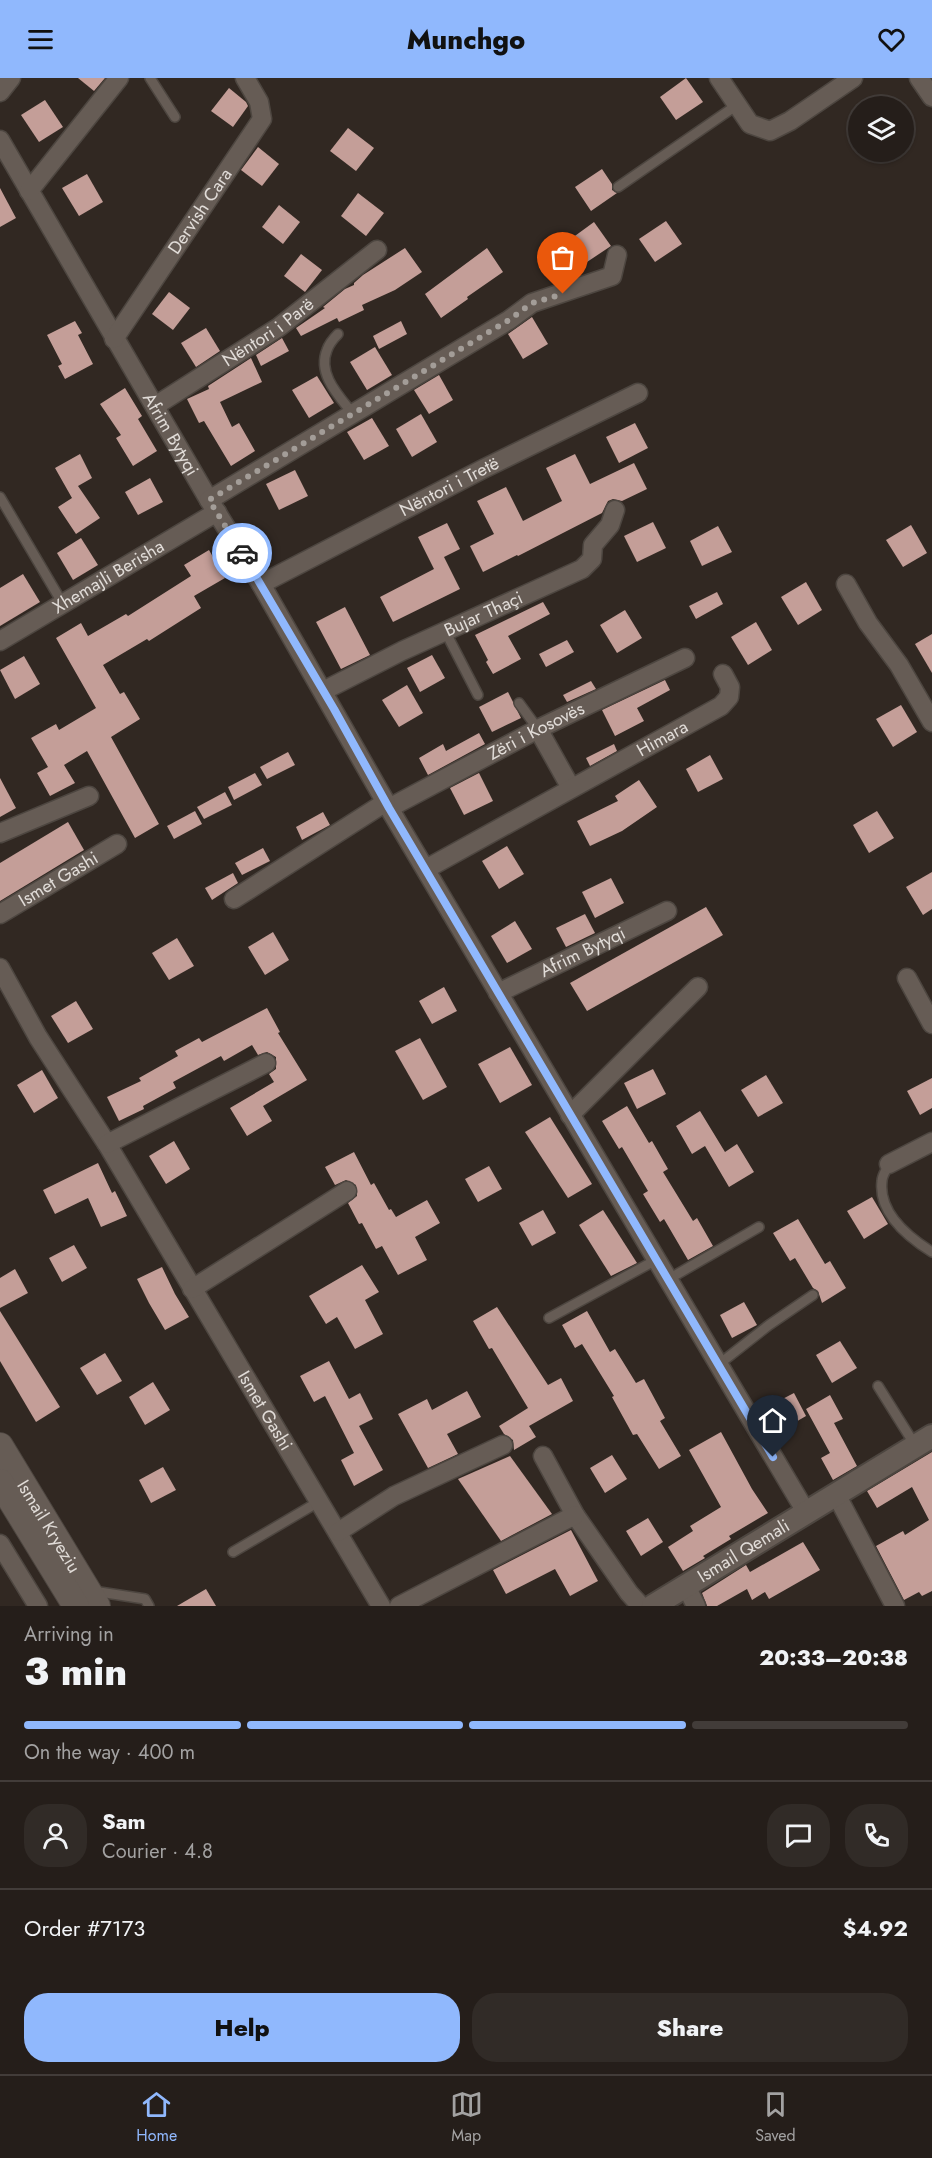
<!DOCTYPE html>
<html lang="en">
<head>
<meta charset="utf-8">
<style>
  body { margin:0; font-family:Jost,sans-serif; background:#312b27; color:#f1f3f6; height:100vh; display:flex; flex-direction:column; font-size:22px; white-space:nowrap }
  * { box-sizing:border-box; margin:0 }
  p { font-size:20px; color:#a3a2a2 }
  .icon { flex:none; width:33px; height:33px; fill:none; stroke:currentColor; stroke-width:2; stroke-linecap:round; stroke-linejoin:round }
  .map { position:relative; height:1528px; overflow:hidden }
  .side { display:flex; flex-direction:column; background:#251e1a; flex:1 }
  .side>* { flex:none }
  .fabs { position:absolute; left:848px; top:18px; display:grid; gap:12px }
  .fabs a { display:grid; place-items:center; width:66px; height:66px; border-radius:50%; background:#251e1a; box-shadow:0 2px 4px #0004,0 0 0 2px #423c39; font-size:30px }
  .pin { position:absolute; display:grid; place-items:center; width:51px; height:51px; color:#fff; margin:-62px -26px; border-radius:50% 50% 50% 0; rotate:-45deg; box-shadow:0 0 6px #0007 }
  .pin .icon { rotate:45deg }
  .courier { position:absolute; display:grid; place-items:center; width:60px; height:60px; margin:-30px; border:4px solid #90b8fd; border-radius:50%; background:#fff; color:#222; box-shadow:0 2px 8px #0007 }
  .headline em { font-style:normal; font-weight:800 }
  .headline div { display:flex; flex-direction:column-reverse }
  .headline { display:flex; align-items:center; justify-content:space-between; height:102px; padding:0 24px }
  h1 { font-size:39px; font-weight:800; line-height:45px }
  .bar { display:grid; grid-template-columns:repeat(4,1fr); gap:9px 6px; align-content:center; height:72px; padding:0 24px }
  .bar i { height:8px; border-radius:4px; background:#423c39 }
  .bar .current { background:#90b8fd }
  .bar p { grid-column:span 4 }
  .line { display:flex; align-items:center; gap:15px; padding:0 24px; border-top:2px solid #423c39 }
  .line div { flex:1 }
  .round { display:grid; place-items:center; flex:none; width:63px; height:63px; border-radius:24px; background:#312b27 }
  .primary-button { display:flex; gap:12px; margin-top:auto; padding:12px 24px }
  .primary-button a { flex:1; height:69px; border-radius:24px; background:#90b8fd; color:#111; font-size:24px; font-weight:800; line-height:69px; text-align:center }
  .primary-button a+a { background:#312b27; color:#f1f3f6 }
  header { display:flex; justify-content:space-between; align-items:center; height:78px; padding:0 24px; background:#90b8fd; color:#111; font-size:27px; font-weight:800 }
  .menu { display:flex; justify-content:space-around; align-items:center; height:84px; border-top:2px solid #423c39; background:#251e1a; font-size:16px; color:#a3a2a2 }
  .menu a { display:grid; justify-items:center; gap:3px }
  .menu .current { color:#90b8fd }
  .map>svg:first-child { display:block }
</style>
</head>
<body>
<header><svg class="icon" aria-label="menu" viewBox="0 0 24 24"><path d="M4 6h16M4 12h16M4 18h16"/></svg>Munchgo<svg class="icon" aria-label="heart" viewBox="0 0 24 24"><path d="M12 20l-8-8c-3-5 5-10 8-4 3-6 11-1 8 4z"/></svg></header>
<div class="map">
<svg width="932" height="1528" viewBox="0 0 932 1528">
  <rect width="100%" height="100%" fill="#312822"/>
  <g fill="#c49e98">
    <path d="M78 0H105L94 13Z"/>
    <path d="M686 0 703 24 676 42 660 19Z"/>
    <path d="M229 10 246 24 248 28 233 49 211 33Z"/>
    <path d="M45 22 63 49 39 64 21 37Z"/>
    <path d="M348 50 374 70 356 93 330 73Z"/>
    <path d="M258 69 279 86 262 108 241 92Z"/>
    <path d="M602 91 612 106V112L617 115 591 133 575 109Z"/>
    <path d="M87 96 103 124 79 138 62 110Z"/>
    <path d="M0 110 16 140 0 149Z"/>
    <path d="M358 115 384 135 366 158 341 138Z"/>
    <path d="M279 127 300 144 283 166 262 149Z"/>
    <path d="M666 143 682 166 655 184 639 161Z"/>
    <path d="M594 144 611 168 584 186 568 163Z"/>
    <path d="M405 170 422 194 395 212 362 227 364 232 339 244 337 240 301 258 296 250 325 230 323 229 345 211 354 207V205L363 197Z"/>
    <path d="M487 170 503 194 467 219 468 221 441 240 425 216Z"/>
    <path d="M301 176 322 192 305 214 284 198Z"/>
    <path d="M169 214 190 230 173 252 152 236Z"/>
    <path d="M532 239 548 266 523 281 508 256Z"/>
    <path d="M75 243 82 255 78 257 93 286 65 301 58 288 62 286 47 257Z"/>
    <path d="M401 243 407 256 379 271 373 258Z"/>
    <path d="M206 250 220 273 196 289 181 265Z"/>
    <path d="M282 260 289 273 261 288 256 277Z"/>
    <path d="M375 269 392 297 367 312 350 284Z"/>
    <path d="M251 280 262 304 220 324 232 349 239 345 255 373 231 388 204 343 199 345 187 321 209 311 208 308Z"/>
    <path d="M439 297 453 322 429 336 414 312Z"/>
    <path d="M317 298 334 325 309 340 292 312Z"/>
    <path d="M125 310 142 338 138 341 157 373 133 388 116 360 121 357 100 326Z"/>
    <path d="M421 336 437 364 412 379 396 351Z"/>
    <path d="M372 340 389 368 364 382 347 354Z"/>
    <path d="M635 345 648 370 619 385 606 359Z"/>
    <path d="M80 376 92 400 78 408 100 440 76 456 58 429 72 420 55 390Z"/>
    <path d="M575 376 590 406 634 385 647 411 622 423 613 421 608 423 602 435 518 478 517 477 483 494 470 468 494 456 477 423 506 409 523 443 562 423 546 390Z"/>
    <path d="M295 392 308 418 279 432 266 406Z"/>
    <path d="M150 400 163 424 138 437 125 414Z"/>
    <path d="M653 444 666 470 637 484 624 458Z"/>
    <path d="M447 445 460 471 444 479 460 511 393 544 380 519 434 491 418 459Z"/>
    <path d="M911 447 927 475 903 489 886 462Z"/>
    <path d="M718 448 732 474 702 488 690 463Z"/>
    <path d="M81 460 98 487 73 502 57 475Z"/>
    <path d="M209 472 225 500 194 518 201 530 149 563 147 561 103 587 120 616 124 614 140 641 111 659 159 746 135 760 87 673 64 687 75 705 50 718 37 695 48 689 31 660 56 646 59 652 96 630 56 560 81 545 88 558 126 536 128 538 191 498 184 487Z"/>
    <path d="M23 496 40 524 0 548V510Z"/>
    <path d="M806 504 822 532 798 547 781 519Z"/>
    <path d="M717 514 723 526 696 541 689 528Z"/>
    <path d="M543 524 550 536 508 558 521 581 493 596 486 584 488 582 475 557Z"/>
    <path d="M345 529 370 577 341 591 316 544Z"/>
    <path d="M625 532 642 560 617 575 600 547Z"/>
    <path d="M756 544 772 572 748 587 731 559Z"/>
    <path d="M932 556V595L915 566Z"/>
    <path d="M567 562 574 574 546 589 539 576Z"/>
    <path d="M432 577 445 600 420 614 407 590Z"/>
    <path d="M24 578 40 606 15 621 0 592Z"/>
    <path d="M665 602 670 612 637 630 644 643 615 658 602 632Z"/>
    <path d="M591 603 596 611 567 624 563 617Z"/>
    <path d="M407 607 423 635 399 649 382 622Z"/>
    <path d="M508 614 521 640 492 654 479 629Z"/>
    <path d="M901 627 917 654 893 669 876 641Z"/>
    <path d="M479 655 485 666 428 697 419 680 443 666 446 673Z"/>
    <path d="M614 666 617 673 590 688 586 680Z"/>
    <path d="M288 674 295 687 267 701 260 689Z"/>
    <path d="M710 677 723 701 698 714 686 691Z"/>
    <path d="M255 695 262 707 234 722 228 709Z"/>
    <path d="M479 695 493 723 464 737 450 710Z"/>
    <path d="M0 700 16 730 0 739Z"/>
    <path d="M639 702 657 729 622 753 590 768 577 743 618 723 615 718Z"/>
    <path d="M225 714 232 727 204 741 197 729Z"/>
    <path d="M195 733 202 746 174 761 167 748Z"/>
    <path d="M877 733 894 760 869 775 853 747Z"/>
    <path d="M323 734 330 747 302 762 296 749Z"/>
    <path d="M68 744 84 772 0 823V785Z"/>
    <path d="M507 768 524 796 499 811 482 783Z"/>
    <path d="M263 770 270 783 242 797 235 785Z"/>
    <path d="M932 794V831L923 837 906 809Z"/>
    <path d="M233 795 238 805 212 822 205 810Z"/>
    <path d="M611 800 624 825 595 840 582 814Z"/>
    <path d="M706 829 723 857 587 933 570 905Z"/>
    <path d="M585 836 595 855 566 869 556 850Z"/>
    <path d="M515 843 532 871 507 885 491 858Z"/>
    <path d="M273 854 289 882 265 897 248 869Z"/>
    <path d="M177 860 194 888 169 902 152 875Z"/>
    <path d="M444 909 457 933 432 946 419 923Z"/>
    <path d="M76 923 93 951 68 965 51 938Z"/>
    <path d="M267 930 280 954 278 955 307 1002 263 1028 272 1043 247 1058 230 1030 274 1004 269 996 276 991V979L267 974 258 977 252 967 224 983 221 978 173 1004 176 1010 143 1028 144 1031 119 1043 107 1019 141 1003 139 1000 178 978 175 973 199 960 202 964Z"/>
    <path d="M420 960 447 1009 423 1022 395 973Z"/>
    <path d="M510 969 532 1007 500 1025 478 986Z"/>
    <path d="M653 991 666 1016 637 1031 624 1005Z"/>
    <path d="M42 992 58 1020 34 1035 17 1007Z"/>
    <path d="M766 997 783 1025 758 1039 741 1012Z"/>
    <path d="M932 1000V1030L920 1037 907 1013Z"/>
    <path d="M627 1028 649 1065 652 1063 668 1091 663 1094 693 1143 697 1140 713 1168 688 1182 664 1141 660 1144 643 1116 648 1113 622 1069 619 1071 602 1043Z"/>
    <path d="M700 1033 725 1074 737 1066 754 1094 729 1109 705 1068 692 1076 676 1048Z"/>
    <path d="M550 1039 592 1106 568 1120 525 1054Z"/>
    <path d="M174 1063 190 1091 166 1106 149 1078Z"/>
    <path d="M354 1074 371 1107 374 1105 389 1132 391 1131 396 1139 427 1122 440 1145 415 1159 427 1182 398 1197 382 1168 376 1171 362 1145 359 1146 348 1125 357 1118 356 1107 346 1102 335 1107 325 1089Z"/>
    <path d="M98 1085 112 1115 115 1113 127 1138 101 1149 88 1120 55 1136 43 1112Z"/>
    <path d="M489 1088 502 1111 478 1124 465 1101Z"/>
    <path d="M872 1119 888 1146 864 1161 847 1133Z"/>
    <path d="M543 1132 556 1155 532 1168 519 1145Z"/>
    <path d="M603 1132 637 1185 611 1198 579 1147Z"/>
    <path d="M798 1141 825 1186 830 1183 846 1210 822 1225 818 1213 813 1210 795 1180 790 1183 773 1155Z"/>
    <path d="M74 1167 87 1190 62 1204 49 1180Z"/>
    <path d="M362 1187 379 1214 365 1222 383 1256 355 1271 337 1239 326 1246 309 1218Z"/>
    <path d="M162 1189 175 1216 189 1239 165 1252 149 1225 137 1201Z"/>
    <path d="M15 1191 28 1215 0 1230V1200Z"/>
    <path d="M744 1224 757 1247 732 1260 720 1237Z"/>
    <path d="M497 1229 548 1307 561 1300 573 1323 529 1348 536 1359 514 1372 513 1362 504 1356 499 1348 528 1330 492 1270 489 1271 473 1243Z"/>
    <path d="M0 1233 60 1329 36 1344 0 1283Z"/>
    <path d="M587 1233 610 1274 615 1271 636 1305 644 1301 665 1340 660 1343 681 1378 659 1391 637 1356 633 1357 612 1319 614 1318 582 1266 575 1270 562 1247Z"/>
    <path d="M840 1263 857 1290 832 1305 816 1277Z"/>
    <path d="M105 1275 122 1303 97 1317 80 1290Z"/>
    <path d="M329 1283 349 1321 360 1315 373 1341 359 1348 383 1392 354 1408 341 1382 354 1375 325 1318 314 1324 300 1298Z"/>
    <path d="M153 1304 170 1332 145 1347 129 1319Z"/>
    <path d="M467 1313 481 1339 447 1356 458 1376 428 1390 398 1336 427 1321 432 1332Z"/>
    <path d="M794 1315 806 1338 782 1352 769 1328Z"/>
    <path d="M830 1317 843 1341 834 1345 857 1388 833 1402 821 1380 830 1375 806 1331Z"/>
    <path d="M721 1354 752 1411 768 1435 729 1458 731 1461 703 1478 705 1480 683 1493 668 1469 693 1453 690 1448 721 1429 689 1372Z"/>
    <path d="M932 1374V1513L922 1518 919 1514 904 1522 876 1468 903 1453 905 1457 929 1442 912 1409 877 1430 867 1413Z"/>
    <path d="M612 1377 627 1401 605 1415 590 1390Z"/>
    <path d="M510 1378 552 1436 501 1463 458 1401Z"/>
    <path d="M163 1389 176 1412 151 1425 139 1402Z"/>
    <path d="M648 1440 663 1464 641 1478 626 1453Z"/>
    <path d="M571 1452 598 1503 570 1518 555 1491 506 1516 493 1492Z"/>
    <path d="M803 1464 820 1492 769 1521 765 1514 752 1522 747 1511 717 1528H707L702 1515 746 1487 750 1494Z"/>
    <path d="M206 1511 216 1528H177Z"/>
  </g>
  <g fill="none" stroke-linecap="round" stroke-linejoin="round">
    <g stroke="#4d4640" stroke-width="12">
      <g id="service">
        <path d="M150 0 175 39"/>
        <path d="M618 109 737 27"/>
        <path d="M338 256C334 260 329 266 327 272 317 296 339 318 353 336"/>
        <path d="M0 419 63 526"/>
        <path d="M445 553 478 617"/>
        <path d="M519 625 538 651"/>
        <path d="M889 1086C887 1091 882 1097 882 1103 878 1135 908 1159 932 1174"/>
        <path d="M667 1202 759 1149"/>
        <path d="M549 1240 656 1182"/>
        <path d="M718 1287 769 1247 813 1217"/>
        <path d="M878 1308 915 1367"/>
        <path d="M233 1474 320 1423"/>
        <path d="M93 1513 145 1521 149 1528"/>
      </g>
    </g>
    <g stroke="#4d4640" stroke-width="21">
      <g id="minor">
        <path d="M719 0 750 46 770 53 790 43 853 0"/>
        <path d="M919 0 932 19"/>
        <path d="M0 14 11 0"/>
        <path id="s1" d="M0 62 209 422 261 506 389 730 806 1434"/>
        <path d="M29 113 119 0"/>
        <path id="s2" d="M114 261 262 41 259 24 245 0"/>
        <path id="s3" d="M155 328 279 249 377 172"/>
        <path d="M209 422 509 242 532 225 612 198 617 177"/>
        <path id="s4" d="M261 506 483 391 638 315"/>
        <path d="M846 506 868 545 899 587 932 644"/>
        <path id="s5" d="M0 563 217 434"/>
        <path id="s6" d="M323 613 402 573 582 491 592 481 593 467 610 447 615 432"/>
        <path d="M538 651 571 710"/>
        <path id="s7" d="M389 730 538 651 685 580"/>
        <path d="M0 755 89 718"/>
        <path id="s8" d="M426 791 721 628 729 619 730 609 723 596"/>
        <path d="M234 821 386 724"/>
        <path id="s9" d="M0 836 117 766"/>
        <path id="s10" d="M0 890 38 959 107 1066 381 1528"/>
        <path d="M907 900 932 946"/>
        <path id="s11" d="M498 915 667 833"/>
        <path d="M570 1037 698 909"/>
        <path d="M107 1066 266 985"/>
        <path d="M889 1086 932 1064"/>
        <path d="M192 1211 347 1113"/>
        <path d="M543 1378 575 1437 629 1515 641 1528"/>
        <path d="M836 1416 895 1528"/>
        <path d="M338 1454 394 1418 503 1367"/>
        <path d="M0 1466 38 1528"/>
        <path d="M686 1508 696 1528"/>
        <path d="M399 1528 575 1437"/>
      </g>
    </g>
    <g stroke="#4d4640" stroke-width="26">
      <g id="tertiary">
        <path id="s12" d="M653 1528 932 1358"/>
      </g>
    </g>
    <g stroke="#4d4640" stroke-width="28">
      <g id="secondary">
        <path id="s13" d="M0 1368 97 1528"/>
        <path d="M0 1404 76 1528"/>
      </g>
    </g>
    <use href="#service" stroke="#665c55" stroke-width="9"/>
    <use href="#minor" stroke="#665c55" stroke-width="18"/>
    <use href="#tertiary" stroke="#665c55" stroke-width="22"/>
    <use href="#secondary" stroke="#665c55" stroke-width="26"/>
  </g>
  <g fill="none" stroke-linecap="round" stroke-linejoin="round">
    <path stroke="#a39d98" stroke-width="6" stroke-dasharray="0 10.8" d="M242 475 209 422 509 242 532 225 563 216"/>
    <path stroke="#90b8fd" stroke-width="8" d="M242 475 334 631 389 730 773 1379"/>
  </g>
  <g text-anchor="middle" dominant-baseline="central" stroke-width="6" stroke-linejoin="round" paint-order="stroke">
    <g font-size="18" fill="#e1dcd8" stroke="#271f19">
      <text stroke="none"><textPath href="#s2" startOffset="154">Dervish Cara</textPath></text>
      <text stroke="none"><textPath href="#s3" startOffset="135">Nëntori i Parë</textPath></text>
      <text stroke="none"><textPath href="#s1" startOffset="340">Afrim Bytyqi</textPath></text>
      <text stroke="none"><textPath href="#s4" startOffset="212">Nëntori i Tretë</textPath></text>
      <text stroke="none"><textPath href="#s5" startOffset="126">Xhemajli Berisha</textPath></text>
      <text stroke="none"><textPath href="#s6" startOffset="178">Bujar Thaçi</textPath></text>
      <text stroke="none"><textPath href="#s7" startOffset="166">Zëri i Kosovës</textPath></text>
      <text stroke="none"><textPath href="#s8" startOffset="270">Himara</textPath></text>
      <text stroke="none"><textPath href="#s9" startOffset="68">Ismet Gashi</textPath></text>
      <text stroke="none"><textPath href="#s11" startOffset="94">Afrim Bytyqi</textPath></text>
      <text stroke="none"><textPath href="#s10" startOffset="516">Ismet Gashi</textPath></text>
      <text stroke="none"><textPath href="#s13" startOffset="94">Ismail Kryeziu</textPath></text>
      <text stroke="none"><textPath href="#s12" startOffset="106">Ismail Qemali</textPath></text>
    </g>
  </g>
</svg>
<div class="fabs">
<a><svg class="icon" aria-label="layers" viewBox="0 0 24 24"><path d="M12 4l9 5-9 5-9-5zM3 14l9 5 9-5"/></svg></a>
</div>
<div class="pin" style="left:563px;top:216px;background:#ea580c"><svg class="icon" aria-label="bag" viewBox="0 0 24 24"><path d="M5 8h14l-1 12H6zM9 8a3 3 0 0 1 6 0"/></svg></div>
<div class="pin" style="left:773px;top:1379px;background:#1f2937"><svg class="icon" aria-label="home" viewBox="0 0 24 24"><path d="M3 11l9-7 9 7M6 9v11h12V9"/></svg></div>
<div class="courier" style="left:242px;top:475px"><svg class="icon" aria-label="car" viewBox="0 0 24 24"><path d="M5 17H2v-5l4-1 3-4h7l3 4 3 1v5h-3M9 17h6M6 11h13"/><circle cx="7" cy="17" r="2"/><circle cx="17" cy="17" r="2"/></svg></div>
</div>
<section class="side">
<div class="headline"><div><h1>3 min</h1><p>Arriving in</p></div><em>20:33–20:38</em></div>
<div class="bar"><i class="current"></i><i class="current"></i><i class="current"></i><i></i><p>On the way · 400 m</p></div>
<div class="line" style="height:108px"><a class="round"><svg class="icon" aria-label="person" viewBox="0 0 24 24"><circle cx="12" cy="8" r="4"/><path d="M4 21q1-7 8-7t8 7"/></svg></a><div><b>Sam</b><p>Courier · 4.8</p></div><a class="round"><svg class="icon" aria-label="chat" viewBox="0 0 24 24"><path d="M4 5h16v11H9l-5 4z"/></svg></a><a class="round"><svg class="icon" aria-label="phone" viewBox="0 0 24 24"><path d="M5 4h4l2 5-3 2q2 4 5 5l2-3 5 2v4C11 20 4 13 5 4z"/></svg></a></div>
<div class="line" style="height:78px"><div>Order #7173</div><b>$4.92</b></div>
<div class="primary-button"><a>Help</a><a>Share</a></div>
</section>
<nav class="menu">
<a class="current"><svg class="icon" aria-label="home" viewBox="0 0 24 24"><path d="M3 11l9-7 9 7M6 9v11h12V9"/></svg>Home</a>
<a><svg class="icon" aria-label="map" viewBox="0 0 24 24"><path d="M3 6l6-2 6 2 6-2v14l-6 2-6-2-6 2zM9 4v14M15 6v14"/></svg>Map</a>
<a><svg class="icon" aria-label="saved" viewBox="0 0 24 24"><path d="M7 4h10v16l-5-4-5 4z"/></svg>Saved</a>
</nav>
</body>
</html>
